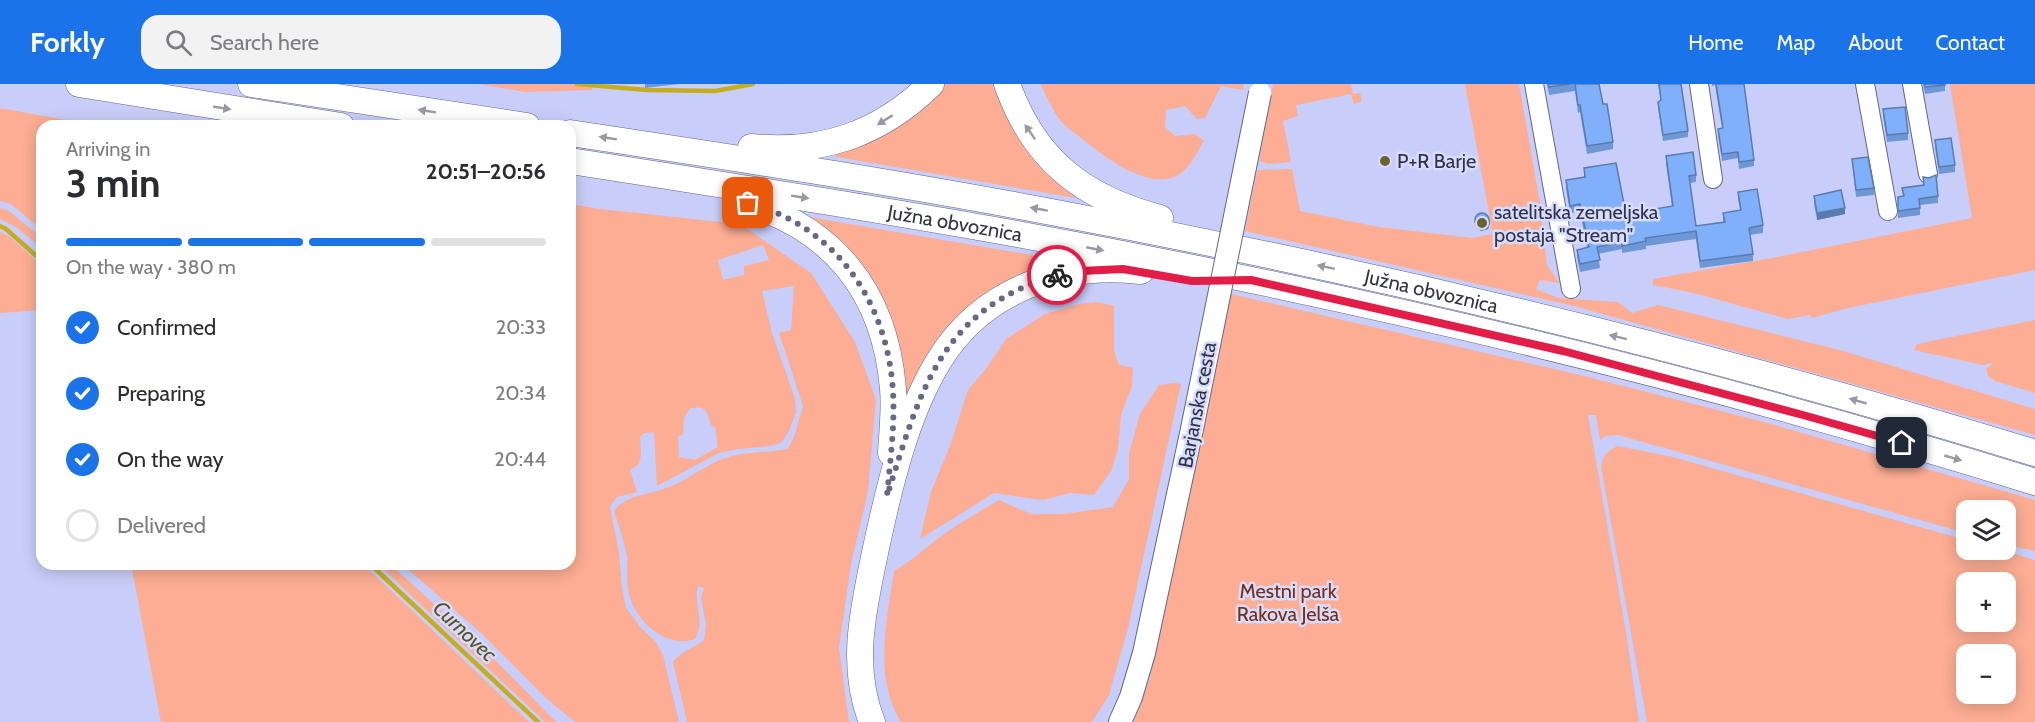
<!DOCTYPE html>
<html lang="en">
<head>
<meta charset="utf-8">
<style>
  body { margin:0; font-family:Cabin,sans-serif; background:#f2f2f3; color:#2b2b33; height:100vh; display:flex; flex-direction:column; font-size:22px; white-space:nowrap }
  * { box-sizing:border-box; margin:0 }
  p { font-size:20px; color:#7c7c81 }
  .icon { flex:none; width:33px; height:33px; fill:none; stroke:currentColor; stroke-width:2; stroke-linecap:round; stroke-linejoin:round }
  .map { position:relative; flex:1; overflow:hidden }
  .side { position:absolute; left:36px; top:36px; width:540px; height:450px; display:flex; flex-direction:column; background:#fff; border-radius:18px; box-shadow:0 3px 15px #0003 }
  .side>* { flex:none }
  .tools { position:absolute; left:1956px; top:416px; display:grid; gap:12px }
  .tools a { display:grid; place-items:center; width:60px; height:60px; border-radius:12px; background:#fff; box-shadow:0 3px 15px #0003; font-size:30px }
  .pin { position:absolute; display:grid; place-items:center; width:51px; height:51px; color:#fff; margin:-26px; border-radius:12px; box-shadow:0 3px 9px #0006 }
  .courier { position:absolute; display:grid; place-items:center; width:60px; height:60px; margin:-30px; border:4px solid #e11d48; border-radius:50%; background:#fff; color:#222; box-shadow:0 2px 8px #0007 }
  .overview em { font-style:normal; font-weight:800 }
  .overview div { display:flex; flex-direction:column-reverse }
  .overview { display:flex; align-items:center; justify-content:space-between; height:102px; padding:0 30px }
  h1 { font-size:39px; font-weight:800; line-height:45px }
  .bar { display:grid; grid-template-columns:repeat(4,1fr); gap:9px 6px; align-content:center; height:72px; padding:0 30px }
  .bar i { height:8px; border-radius:4px; background:#e1e1e2 }
  .bar .on { background:#1a73e8 }
  .bar p { grid-column:span 4 }
  ol { padding:0 30px; list-style:none }
  li { display:flex; align-items:center; gap:18px; height:66px }
  li p { margin-inline-start:auto }
  li .icon { padding:6px; border-radius:50%; background:#1a73e8; color:#fff; stroke-width:4 }
  li:last-child { color:#7c7c81 }
  li i { width:33px; height:33px; border:3px solid #e1e1e2; border-radius:50% }
  header { display:flex; align-items:center; gap:36px; box-sizing:border-box; height:84px; padding:0 30px; background:#1a73e8; color:#fff }
  header strong { font-size:28px }
  nav { display:flex; gap:33px; margin-inline-start:auto; font-size:21px }
  .search { width:420px; height:54px; background:#f2f2f3; display:flex; align-items:center; gap:15px; box-sizing:border-box; padding:0 21px; border-radius:18px; color:#7c7c81; font-size:22px }
  .map>svg:first-child { display:block }
</style>
</head>
<body>
<header>
<strong>Forkly</strong>
<div class="search"><svg class="icon" aria-label="search" viewBox="0 0 24 24"><circle cx="10" cy="10" r="6"/><path d="M15 15l6 6"/></svg>Search here</div>
<nav><a>Home</a><a>Map</a><a>About</a><a>Contact</a></nav>
</header>
<div class="map">
<svg width="2035" height="638" viewBox="0 0 2035 638">
  <rect width="100%" height="100%" fill="#c8cef9"/>
  <g fill="#fcad93" fill-rule="evenodd">
    <path d="M478 0H591L592 6 525 8Z"/>
    <path d="M943 0H997L1082 115 837 73 835 71V68Z"/>
    <path d="M1040 0H1244L1243 6 1221 2 1205 34 1197 35 1185 22 1166 26 1165 43 1175 52 1195 50 1204 57C1197 68 1191 82 1180 90 1149 109 1104 72 1081 54 1075 49 1065 43 1060 36 1052 26 1047 12 1040 0Z"/>
    <path d="M1273 0H1351L1353 10 1360 9 1362 17 1354 20 1351 10 1296 21 1298 32 1283 37 1291 78 1269 80 1259 77Z"/>
    <path d="M1465 0H1519L1540 119 1547 181 1559 198V199L1540 196 1536 205 1558 214 1618 218 1632 229 1658 221 1843 267 2035 325V351L1574 222 1245 147 1257 86 1292 85 1300 127 1379 143 1472 154 1493 150Z"/>
    <path d="M1950 0H2035V186L1848 224 1812 234 1810 231 1788 235 1690 208 1653 201V195L1772 174 1972 134Z"/>
    <path d="M0 24 99 42H42V146L11 120 0 117Z"/>
    <path d="M570 120 600 125 740 140 811 189 855 258 876 316 868 408 851 480 839 564 849 638H687L673 578C681 567 694 564 704 556L706 539 701 514 704 504 698 502C693 522 706 536 695 555 666 565 636 538 629 510 626 498 628 485 627 473 624 457 619 442 614 427 626 410 651 411 669 403 693 394 710 376 737 371 753 368 771 368 788 365L795 350 803 322 779 249 791 246 794 202 762 207 772 249 795 315 796 328 789 347 782 358 771 362 738 365 719 369 657 402 654 348 644 349 640 353 641 371 639 380 630 386 637 408 617 413 610 423 619 468 622 504 626 524 642 545 656 558 663 571 679 638H575L547 615 481 549 402 480H570ZM763 161 769 176 744 182V191L723 196 718 176ZM690 324C707 322 706 325 711 341L715 343 718 363 695 376 679 373 678 352 683 351 684 334Z"/>
    <path d="M0 124 9 127 42 154V164L16 143 0 135Z"/>
    <path d="M809 133 1055 175 1056 179 1055 181 1015 194 901 341 902 292 808 134Z"/>
    <path d="M0 148 10 153 42 182V226L0 229Z"/>
    <path d="M1231 210 1580 291 1768 339 2035 416V467L2006 461V426H1966V449L1618 351 1606 352 1600 356 1596 331H1588L1627 554 1639 638H1134L1150 594Z"/>
    <path d="M1096 218 1114 222V267L1119 281 1133 284 1132 302 1121 331 1118 365 1111 387 1094 411 1070 409 1043 416 994 409 920 455 931 408 950 362 968 306 985 286 1006 255 1045 230 1079 220Z"/>
    <path d="M2035 236V309L1995 297 1988 292 1986 284 1991 282 1992 279 1983 281 1914 266 1917 260Z"/>
    <path d="M1173 299 1181 300 1128 544 1109 611 1092 638H901C873 593 887 536 894 487 912 477 926 463 943 451 961 438 980 427 999 416L1031 430H1064L1113 423 1129 395V369L1140 330 1159 301Z"/>
    <path d="M1618 362 1673 373 1966 456V465H1999L2035 476V638H1647L1601 383C1603 371 1607 367 1618 362ZM1966 498H2006V537H1966ZM1966 570H2006V609H1966Z"/>
    <path d="M131 480H363L529 638H161Z"/>
    <path d="M378 480H390L486 567 556 638H545Z"/>
  </g>
  <g fill="none" stroke-linecap="round" stroke-linejoin="round">
    <g stroke="#c5ad1e" stroke-width="4.5">
      <path d="M577 0 647 6 715 7 753 0"/>
      <path d="M0 142 6 145 42 177"/>
      <path d="M370 480 538 638"/>
    </g>
    <g stroke="#61668b" stroke-width="20">
      <g id="minor">
        <path d="M1534 0 1571 205"/>
        <path d="M1699 0 1713 95"/>
        <path d="M1865 0 1888 127"/>
        <path d="M1912 0 1928 90"/>
      </g>
    </g>
    <g stroke="#61668b" stroke-width="24">
      <path id="major" d="M1120 638 1131 613 1144 569 1192 345"/>
    </g>
    <g stroke="#61668b" stroke-width="27">
      <g id="highway">
        <path d="M79 0 341 42"/>
        <path d="M251 0 527 42"/>
        <path d="M1007 0C1034 76 1083 114 1160 134"/>
        <path id="s1" d="M570 49C729 73 888 97 1046 127 1380 189 1711 269 2035 369"/>
        <path d="M751 63C822 70 880 50 931 0"/>
        <path id="s2" d="M570 77C719 100 868 123 1017 150 1360 213 1702 294 2035 398"/>
        <path d="M736 116C832 141 885 207 893 305 895 327 892 348 891 369"/>
        <path d="M872 638C849 581 864 522 876 464 889 403 907 327 940 275 983 206 1062 178 1141 187"/>
      </g>
    </g>
    <use href="#minor" stroke="#fff" stroke-width="18"/>
    <use href="#major" stroke="#fff" stroke-width="22"/>
    <use href="#highway" stroke="#fff" stroke-width="26"/>
    <g stroke="#61668b" stroke-width="24" stroke-linecap="butt">
      <path id="major-bridge" d="M1192 345 1260 9"/>
    </g>
    <use href="#major-bridge" stroke="#fff" stroke-width="22"/>
  </g>
  <g fill="#6e97d6">
    <path d="M645 0H679L645 4Z"/>
    <path d="M1547 0H1599L1603 20 1613 58V65L1587 70 1580 28 1578 29 1575 7 1549 11Z"/>
    <path d="M1658 0H1681L1688 47V53L1663 57 1658 24V18L1661 17Z"/>
    <path d="M1712 0H1744L1754 76V82L1739 85 1738 74 1722 77 1718 51V45L1722 44 1715 1 1712 2Z"/>
    <path d="M1923 0H1945V7L1925 10Z"/>
    <path d="M1883 25 1908 49V56L1887 58 1883 32Z"/>
    <path d="M1935 56 1955 81V88L1939 90 1935 63Z"/>
    <path d="M1666 72 1696 91V98L1690 99 1696 142 1723 138V129L1740 126 1738 115V108L1763 141V149L1750 151 1753 170V177L1700 184 1696 155 1646 162V165L1622 169V165L1598 170 1600 184 1580 188 1577 173V166L1587 164 1580 128 1570 129 1566 104V96L1584 93V84L1626 130 1672 123 1666 80Z"/>
    <path d="M1852 75 1874 104V111L1856 113Z"/>
    <path d="M1923 93 1938 112V119L1920 121V131L1898 134V113L1903 112 1902 104 1923 101Z"/>
    <path d="M1814 112 1845 130 1817 136 1814 119Z"/>
    <path d="M1474 137 1490 139 1488 145 1481 147 1476 143Z"/>
  </g>
  <g fill="#5a7bae">
    <path d="M1845 124V130L1817 136V129Z"/>
    <path d="M1490 135V139L1488 145 1481 147V144Z"/>
  </g>
  <g fill="#80b0f9" stroke="#5a7bae" stroke-width="1.5">
    <path d="M1548 0H1570L1549 3Z"/>
    <path d="M1575 0H1599L1603 20H1607L1613 58 1587 62 1580 21H1578Z"/>
    <path d="M1659 0H1681L1688 47 1663 51 1658 18 1661 16Z"/>
    <path d="M1716 0H1744L1754 76 1739 78 1738 68 1722 70 1718 45 1723 44Z"/>
    <path d="M1925 0H1945V1L1925 3Z"/>
    <path d="M1905 23 1908 49 1887 51 1883 25Z"/>
    <path d="M1951 54 1955 81 1939 83 1935 56Z"/>
    <path d="M1693 68 1696 91 1689 92 1696 142 1725 138 1723 129 1741 126 1738 108 1757 105 1763 141 1749 144 1753 170 1700 177 1696 147 1645 154 1646 157 1622 162V158L1597 163 1600 176 1580 180 1577 166 1589 163 1580 120 1570 122 1566 96 1585 93 1584 84 1616 79 1626 130 1673 122 1666 72Z"/>
    <path d="M1868 73 1874 104 1856 106 1852 75Z"/>
    <path d="M1936 91 1938 112 1919 115 1920 124 1898 127V113L1904 112 1902 104 1924 101 1923 93 1929 94Z"/>
    <path d="M1841 106 1845 124 1817 129 1814 112Z"/>
    <circle cx="1482" cy="136" r="7"/>
  </g>
  <defs><path id="oneway-solid" d="M-6-.8H1V-3.2L6.5 0L1 3.2V.8H-6Z" transform="scale(1.5)"/></defs>
  <g fill="#9899a2">
    <use href="#oneway-solid" transform="translate(222 24) rotate(9)"/>
    <use href="#oneway-solid" transform="translate(427 27) rotate(-171)"/>
    <use href="#oneway-solid" transform="translate(885 36) rotate(148)"/>
    <use href="#oneway-solid" transform="translate(1030 48) rotate(-125)"/>
    <use href="#oneway-solid" transform="translate(608 54) rotate(-171)"/>
    <use href="#oneway-solid" transform="translate(800 113) rotate(9)"/>
    <use href="#oneway-solid" transform="translate(1039 125) rotate(-170)"/>
    <use href="#oneway-solid" transform="translate(1095 165) rotate(11)"/>
    <use href="#oneway-solid" transform="translate(1326 183) rotate(-168)"/>
    <use href="#oneway-solid" transform="translate(1618 253) rotate(-166)"/>
    <use href="#oneway-solid" transform="translate(1858 317) rotate(-164)"/>
    <use href="#oneway-solid" transform="translate(1953 374) rotate(16)"/>
  </g>
  <g fill="none" stroke-linecap="round" stroke-linejoin="round">
    <path stroke="#666983" stroke-width="6" stroke-dasharray="0 10.8" d="M748 119C836 142 888 219 893 308 895 342 890 378 887 412 920 308 940 225 1057 191"/>
    <path stroke="#e11d48" stroke-width="8" d="M1057 191 1081 187 1123 185 1192 197 1251 196 1563 267 1803 331 1902 359"/>
  </g>
  <g fill="#6c622e" stroke="#d6dcfe" stroke-width="2">
    <circle cx="1385" cy="77" r="6"/>
    <circle cx="1482" cy="139" r="6"/>
  </g>
  <g text-anchor="middle" dominant-baseline="central" stroke-width="5" stroke-linejoin="round" paint-order="stroke">
    <g font-size="20" fill="#313344" stroke="#d6dcfe" text-anchor="start">
      <text x="1397" y="77">P+R Barje</text>
      <text x="1494" y="128">satelitska zemeljska<tspan x="1494" dy="23">postaja "Stream"</tspan></text>
    </g>
    <g font-size="20" fill="#313344" stroke="#d6dcfe">
      <text stroke="none"><textPath href="#s2" startOffset="390">Južna obvoznica</textPath></text>
      <text stroke="none"><textPath href="#s1" startOffset="876">Južna obvoznica</textPath></text>
      <text transform="translate(1197 321) rotate(-79)">Barjanska cesta</text>
    </g>
    <g font-size="20" fill="#762e16" stroke="#d6dcfe">
      <text x="1288" y="507">Mestni park<tspan x="1288" dy="23">Rakova Jelša</tspan></text>
    </g>
    <g font-size="21" font-style="italic" fill="#5b511e" stroke="#d6dcfe">
      <text transform="translate(465 547) rotate(43)">Curnovec</text>
    </g>
  </g>
</svg>
<div class="tools">
<a><svg class="icon" aria-label="layers" viewBox="0 0 24 24"><path d="M12 4l9 5-9 5-9-5zM3 14l9 5 9-5"/></svg></a>
<a>+</a>
<a>−</a>
</div>
<div class="pin" style="left:748px;top:119px;background:#ea580c"><svg class="icon" aria-label="bag" viewBox="0 0 24 24"><path d="M5 8h14l-1 12H6zM9 8a3 3 0 0 1 6 0"/></svg></div>
<div class="pin" style="left:1902px;top:359px;background:#1f2937"><svg class="icon" aria-label="home" viewBox="0 0 24 24"><path d="M3 11l9-7 9 7M6 9v11h12V9"/></svg></div>
<div class="courier" style="left:1057px;top:191px"><svg class="icon" aria-label="bike" viewBox="0 0 24 24"><circle cx="6" cy="16" r="4"/><circle cx="18" cy="16" r="4"/><path d="M6 16l4-8h5l3 8M10 8l3 8H6M13 5h3"/></svg></div>
<section class="side">
<div class="overview"><div><h1>3 min</h1><p>Arriving in</p></div><em>20:51–20:56</em></div>
<div class="bar"><i class="on"></i><i class="on"></i><i class="on"></i><i></i><p>On the way · 380 m</p></div>
<ol>
<li><svg class="icon" aria-label="check" viewBox="0 0 24 24"><path d="M5 12l5 5 9-10"/></svg>Confirmed<p>20:33</p></li>
<li><svg class="icon" aria-label="check" viewBox="0 0 24 24"><path d="M5 12l5 5 9-10"/></svg>Preparing<p>20:34</p></li>
<li><svg class="icon" aria-label="check" viewBox="0 0 24 24"><path d="M5 12l5 5 9-10"/></svg>On the way<p>20:44</p></li>
<li><i></i>Delivered</li>
</ol>
</section>
</div>
</body>
</html>
